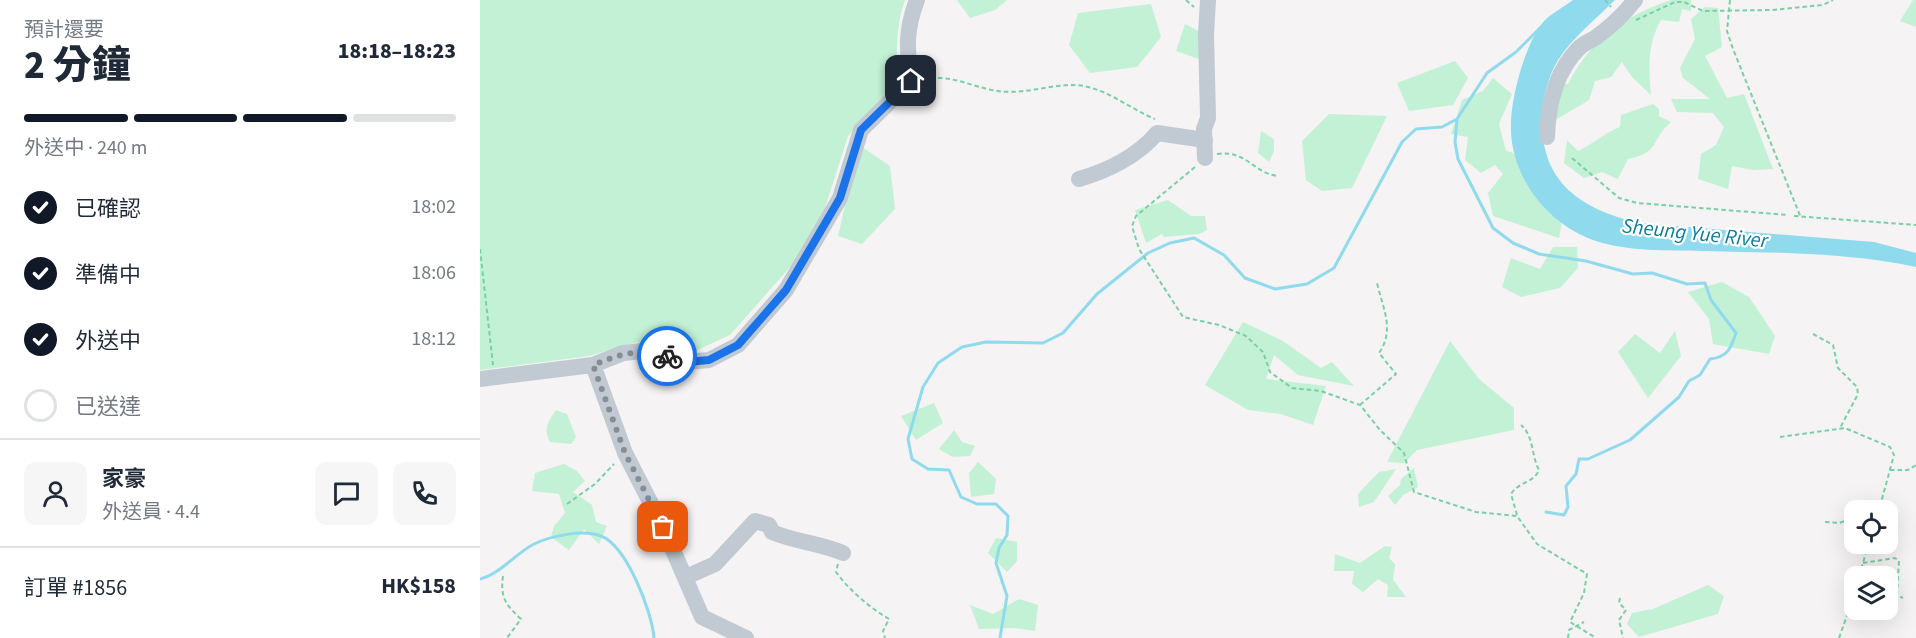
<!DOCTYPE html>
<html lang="zh-TW">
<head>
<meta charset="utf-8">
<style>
  body { margin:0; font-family:"Source Sans 3","Noto Sans TC",sans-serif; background:#f6f6f7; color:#1f2937; height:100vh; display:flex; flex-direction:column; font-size:22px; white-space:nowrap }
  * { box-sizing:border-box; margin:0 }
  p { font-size:20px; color:#747a83 }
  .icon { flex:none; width:33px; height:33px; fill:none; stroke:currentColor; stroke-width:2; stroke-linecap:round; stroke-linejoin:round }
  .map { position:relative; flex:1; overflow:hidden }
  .details { display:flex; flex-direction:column; background:#fff; width:480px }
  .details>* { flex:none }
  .buttons { position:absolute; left:1364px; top:500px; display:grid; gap:12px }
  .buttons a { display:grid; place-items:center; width:54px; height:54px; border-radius:12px; background:#fff; box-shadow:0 6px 24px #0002; font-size:30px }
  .pin { position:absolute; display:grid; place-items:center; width:51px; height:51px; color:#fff; margin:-26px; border-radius:12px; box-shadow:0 3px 9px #0006 }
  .courier { position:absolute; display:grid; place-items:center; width:60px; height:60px; margin:-30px; border:4px solid #1a73e8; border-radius:50%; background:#fff; color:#222; box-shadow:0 2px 8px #0007 }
  .summary em { font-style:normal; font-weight:800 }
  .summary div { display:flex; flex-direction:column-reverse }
  .summary { display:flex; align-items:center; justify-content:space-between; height:102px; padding:0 24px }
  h1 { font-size:39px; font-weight:800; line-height:45px }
  .bar { display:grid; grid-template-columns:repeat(4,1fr); gap:9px 6px; align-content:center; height:72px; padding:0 24px }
  .bar i { height:8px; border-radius:4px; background:#e0e1e3 }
  .bar .selected { background:#111827 }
  .bar p { grid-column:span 4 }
  .line { display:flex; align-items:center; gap:15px; padding:0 24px; border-top:2px solid #e0e1e3 }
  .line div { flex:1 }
  .round { display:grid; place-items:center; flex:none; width:63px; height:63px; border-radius:12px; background:#f6f6f7 }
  ol { padding:0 24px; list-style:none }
  li { display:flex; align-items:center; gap:18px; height:66px }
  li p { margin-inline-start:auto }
  li .icon { padding:6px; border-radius:50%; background:#111827; color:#fff; stroke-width:4 }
  li:last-child { color:#747a83 }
  li i { width:33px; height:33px; border:3px solid #e0e1e3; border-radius:50% }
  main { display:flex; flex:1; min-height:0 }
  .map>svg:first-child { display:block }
</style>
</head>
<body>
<main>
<section class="details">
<div class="summary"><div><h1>2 分鐘</h1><p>預計還要</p></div><em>18:18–18:23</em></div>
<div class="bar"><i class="selected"></i><i class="selected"></i><i class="selected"></i><i></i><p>外送中 · 240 m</p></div>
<ol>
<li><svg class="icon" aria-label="check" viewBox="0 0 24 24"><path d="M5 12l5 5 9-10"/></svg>已確認<p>18:02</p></li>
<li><svg class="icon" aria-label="check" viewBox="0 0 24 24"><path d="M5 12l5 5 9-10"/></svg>準備中<p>18:06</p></li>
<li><svg class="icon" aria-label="check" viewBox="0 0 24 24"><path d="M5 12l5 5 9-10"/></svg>外送中<p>18:12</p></li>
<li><i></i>已送達</li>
</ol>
<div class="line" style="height:108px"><a class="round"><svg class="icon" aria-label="person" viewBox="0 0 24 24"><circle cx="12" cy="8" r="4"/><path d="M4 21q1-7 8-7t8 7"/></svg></a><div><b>家豪</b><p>外送員 · 4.4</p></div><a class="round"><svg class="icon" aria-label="chat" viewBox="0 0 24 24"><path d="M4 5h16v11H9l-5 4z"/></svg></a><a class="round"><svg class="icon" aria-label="phone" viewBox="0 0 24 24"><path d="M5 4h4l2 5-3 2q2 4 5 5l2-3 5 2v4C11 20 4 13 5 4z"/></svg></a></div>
<div class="line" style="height:78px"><div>訂單 #1856</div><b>HK$158</b></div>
</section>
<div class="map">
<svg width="1436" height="638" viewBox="0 0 1436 638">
  <rect width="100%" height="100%" fill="#f5f3f3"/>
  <g fill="#c3f1d5">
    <path d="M0 0H425C415 25 417 58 417 85L368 136 345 208 311 266 250 335 213 352 157 342 109 356 0 370Z"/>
    <path d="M477 0H527L515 10 490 18Z"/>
    <path d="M1191 0H1211V11L1202 9 1199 22 1181 20C1167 44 1169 67 1171 95L1152 77 1142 62 1131 77 1115 81 1109 100 1077 119 1068 95 1073 83 1088 84C1111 39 1144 16 1191 0Z"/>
    <path d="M1433 0H1436V27L1420 21Z"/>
    <path d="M671 4 681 37 657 67 610 73 589 45 598 13Z"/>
    <path d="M1225 7 1238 8 1242 47 1225 56 1247 98 1264 94 1293 169 1272 170 1252 166 1248 189 1218 179 1221 154 1236 145 1244 127 1233 113 1197 112 1191 99H1230L1203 78 1200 68 1215 39 1211 19Z"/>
    <path d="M705 24 723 33 719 59 696 51Z"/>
    <path d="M975 61 988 78 973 105 929 111 917 83Z"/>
    <path d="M1013 78 1032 94 1019 124 1026 151 1034 153C1046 182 1057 204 1082 222L1079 238 1013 216 1008 193 1023 174 1015 165 1001 173 985 160 988 137 971 134 982 100 1003 91Z"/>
    <path d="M1173 104 1179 109V116L1191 122C1170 140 1181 152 1148 159L1138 179 1122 172 1104 178 1084 163 1087 140 1098 151C1113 144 1124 133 1140 127L1141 115Z"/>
    <path d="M849 114 907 116 872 188 842 191 826 180 822 141Z"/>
    <path d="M781 131 794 139V151L789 162 778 153Z"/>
    <path d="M379 145 410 166 415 209 382 244 358 236Z"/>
    <path d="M688 200 711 216H725L727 230 719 234 684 237 682 234 666 243 655 210Z"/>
    <path d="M1073 247H1097L1098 268 1080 288 1041 297 1022 287 1031 258 1060 269Z"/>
    <path d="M1242 282 1269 297 1295 336 1289 354 1233 344 1229 319 1208 292Z"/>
    <path d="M763 322 803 341 841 368 852 362 874 386 818 375 794 355 786 379 846 386 833 425 801 414 768 410 725 385Z"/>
    <path d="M1195 331 1201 356 1168 398 1138 352 1155 334 1180 353Z"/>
    <path d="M970 341 999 379 1034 408V430L937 450 924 463 907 462Z"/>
    <path d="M454 403 463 423 436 440 421 416Z"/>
    <path d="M76 410 87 414 96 437 91 444 70 442C63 427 68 422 76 410Z"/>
    <path d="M474 430 482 442 495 446 490 456 473 457 459 449Z"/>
    <path d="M498 462 516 479 514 494 491 497 489 473Z"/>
    <path d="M84 464 97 471 105 481 93 492 112 505 116 522 127 526 119 544 104 529 89 550 71 537 74 526 85 513 79 494 52 491 55 473Z"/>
    <path d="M934 468 938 487 923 495 915 505 908 496 920 485 921 479Z"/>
    <path d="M916 469 894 502 879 507 878 494 899 472Z"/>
    <path d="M516 538 537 542V561L527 572 508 553Z"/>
    <path d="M905 546 912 547 909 558 915 564 913 580 926 597H907L908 585 898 579 883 592 872 584 874 571H854L855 554 880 563Z"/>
    <path d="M1228 585 1244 596 1238 614 1159 637 1147 624 1152 613 1173 609Z"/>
    <path d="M539 599 558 605 555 631 534 628 499 629 490 605 513 614Z"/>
  </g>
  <path fill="#90daee" d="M1093 0H1135C1116 19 1093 37 1078 60 1068 77 1063 97 1062 117 1060 182 1100 209 1159 223L1394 242 1436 253V267C1367 252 1294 253 1223 251 1187 250 1150 252 1116 241 1067 225 1029 175 1031 124 1031 97 1046 41 1064 21 1072 13 1084 7 1093 0Z"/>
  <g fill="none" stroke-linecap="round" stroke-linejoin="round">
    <g stroke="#90daee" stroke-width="3">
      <path d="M977 120 975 142 978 159 1013 228 1033 243 1059 254 1106 261 1153 274 1172 273 1207 284 1225 283 1231 300 1256 333C1251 348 1248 357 1230 359L1220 375 1209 381 1199 397 1150 440 1108 459H1099L1096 474 1086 486 1088 507 1084 515 1066 512"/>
      <path d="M0 579C19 575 36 553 54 544 71 536 102 529 121 536 147 546 172 612 174 638"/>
      <path d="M520 638 527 596 516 563 519 548 527 535 528 516 516 504H497L481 497 469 470 448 469 432 459 428 439 443 387 458 363 482 347 506 342 563 343 583 333 617 294 668 253 690 243 714 238 744 255 765 278 795 289 827 284 854 268 922 142 936 129 962 127 977 119 1007 73 1036 52 1067 21"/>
    </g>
    <g stroke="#7ad0a6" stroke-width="2" stroke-dasharray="4.5 3" stroke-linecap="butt">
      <path d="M706 0 714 7"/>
      <path d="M1125 0 1131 7"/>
      <path d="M1250 0 1247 31 1253 49 1321 218"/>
      <path d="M1156 20 1195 2H1204L1223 11 1293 10 1343 5 1353 0"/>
      <path d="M443 79C473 74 490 87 518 91 544 95 571 84 596 85 625 87 650 109 675 119"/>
      <path d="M737 154C767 150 772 172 797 176"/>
      <path d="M1092 158 1139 198 1157 203 1308 215"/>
      <path d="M715 167 656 216 652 226 659 249 703 317 739 325 766 336 783 352 790 372 812 388 841 391 880 405 900 430 924 453 934 492 996 512 1037 516 1057 544 1107 574 1104 593 1090 622 1116 638"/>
      <path d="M1314 216 1436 225"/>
      <path d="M0 249 13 365"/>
      <path d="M1333 334 1353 345 1358 368 1377 387 1378 394 1360 428"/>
      <path d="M880 405 916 374 899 353C915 330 903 309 897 283"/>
      <path d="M1300 437 1365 428 1410 447 1414 455 1399 510"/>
      <path d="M1410 470H1428L1436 465"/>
      <path d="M87 504 115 484 134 464"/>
      <path d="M1037 515 1031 494C1038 482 1054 483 1059 470 1051 455 1054 436 1041 425"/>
      <path d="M1345 522 1359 523 1374 518"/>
      <path d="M1383 563 1415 558 1419 561 1417 595 1423 598"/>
      <path d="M358 564 356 572C370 591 389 607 409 619L403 631 405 638"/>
      <path d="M23 576C20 598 26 605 41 619L27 638"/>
      <path d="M1379 576 1389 543"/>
      <path d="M1140 598 1139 603 1146 610 1139 620 1143 638"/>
      <path d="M1088 638 1089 630 1104 622"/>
      <path d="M1359 638 1374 596"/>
    </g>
    <g stroke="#c1cad2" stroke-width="16">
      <path d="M1067 137C1068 104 1075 72 1099 48 1103 44 1110 41 1115 38 1129 28 1144 14 1155 0"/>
      <path d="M725 158 724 129 728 118 726 34 728 0"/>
      <path d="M599 179C627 171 658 156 677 133L725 140"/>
      <path d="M113 365 145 453 183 527 222 617 266 638"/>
      <path d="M0 379 113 365 143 353 162 351 206 362 229 360 258 345 306 290 360 198 381 130 431 81C427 48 425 31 437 0"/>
      <path d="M206 577 235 564 275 521 289 525 292 532C315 542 340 543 363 553"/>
    </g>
  </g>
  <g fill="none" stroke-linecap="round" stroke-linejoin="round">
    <path stroke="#868d94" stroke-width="6" stroke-dasharray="0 10.8" d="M183 527 145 453 113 365C139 355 159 347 187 356"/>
    <path stroke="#1a73e8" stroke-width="8" d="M187 356 207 362 229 360 258 345 306 290 360 198 381 130 431 81"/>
  </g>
  <g text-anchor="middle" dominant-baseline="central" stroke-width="4.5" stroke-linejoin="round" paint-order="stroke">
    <g font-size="21" font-style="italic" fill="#0c7c9b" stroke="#fff">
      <text transform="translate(1215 233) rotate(6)">Sheung Yue River</text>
    </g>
  </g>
</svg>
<div class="buttons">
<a><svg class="icon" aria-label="locate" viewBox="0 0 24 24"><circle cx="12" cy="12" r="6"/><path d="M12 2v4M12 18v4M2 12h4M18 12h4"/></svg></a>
<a><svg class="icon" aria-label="layers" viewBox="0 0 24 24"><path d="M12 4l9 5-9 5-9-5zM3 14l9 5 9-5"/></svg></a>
</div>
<div class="pin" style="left:183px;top:527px;background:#ea580c"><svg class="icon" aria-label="bag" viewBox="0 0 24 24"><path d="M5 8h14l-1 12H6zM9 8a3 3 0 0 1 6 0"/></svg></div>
<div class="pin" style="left:431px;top:81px;background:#1f2937"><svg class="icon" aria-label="home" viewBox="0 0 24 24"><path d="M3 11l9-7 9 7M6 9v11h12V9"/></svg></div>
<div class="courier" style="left:187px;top:356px"><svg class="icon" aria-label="bike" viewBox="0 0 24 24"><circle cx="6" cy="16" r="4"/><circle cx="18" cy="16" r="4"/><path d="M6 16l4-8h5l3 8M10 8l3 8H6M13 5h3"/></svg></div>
</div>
</main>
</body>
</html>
